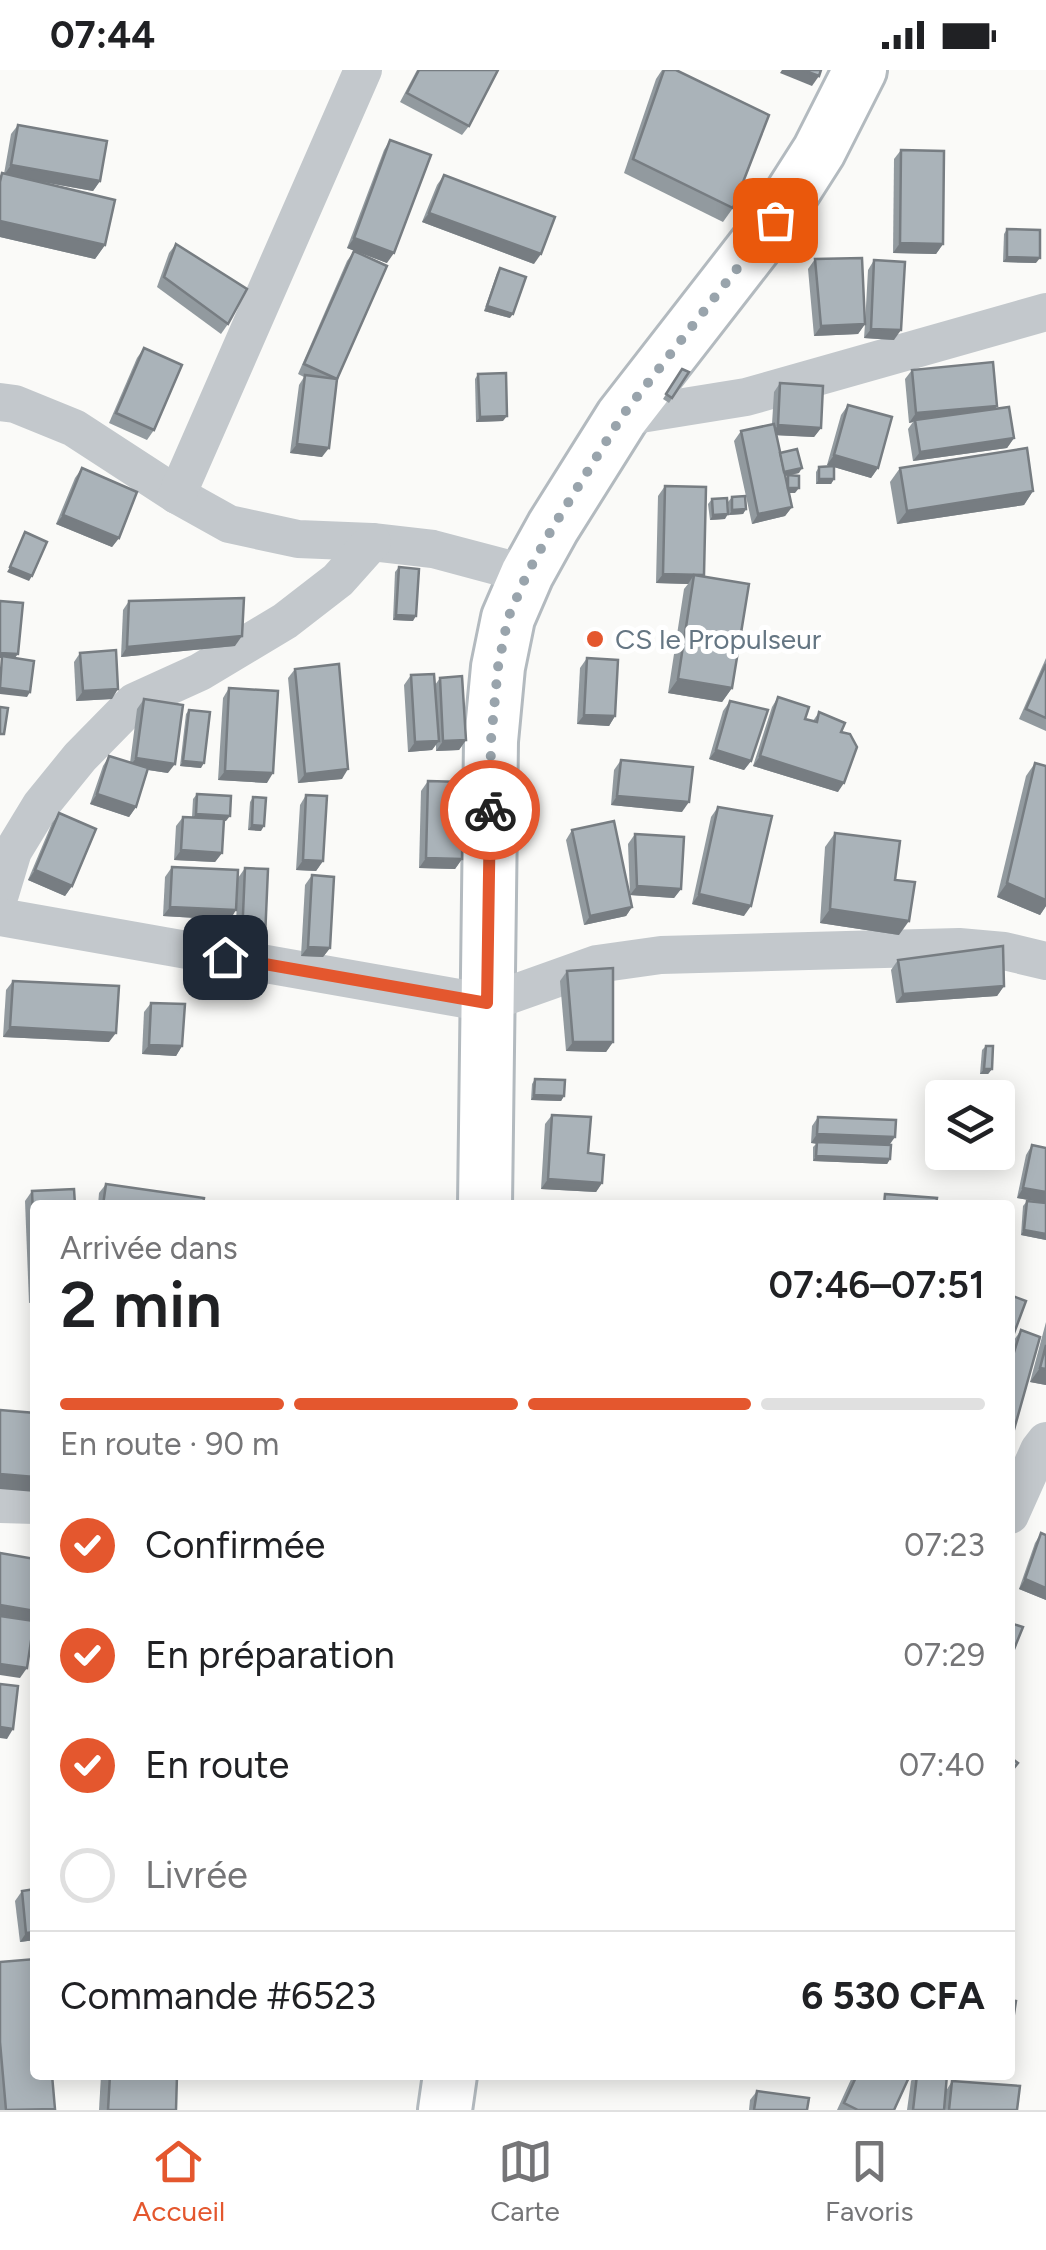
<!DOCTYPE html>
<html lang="fr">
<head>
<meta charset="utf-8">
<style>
  body { margin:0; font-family:Figtree,sans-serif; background:#f6f6f6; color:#202124; height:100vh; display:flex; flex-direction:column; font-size:38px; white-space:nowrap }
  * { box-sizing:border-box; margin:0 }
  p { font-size:32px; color:#757577 }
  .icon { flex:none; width:55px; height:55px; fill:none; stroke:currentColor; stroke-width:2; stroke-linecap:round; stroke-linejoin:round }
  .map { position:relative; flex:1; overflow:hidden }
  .details { position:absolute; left:30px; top:1130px; width:985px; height:880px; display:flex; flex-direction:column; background:#fff; border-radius:10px; box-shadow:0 5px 25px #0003 }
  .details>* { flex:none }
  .controls { position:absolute; left:925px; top:1010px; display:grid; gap:20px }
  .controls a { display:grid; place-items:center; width:90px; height:90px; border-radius:10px; background:#fff; box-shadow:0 5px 25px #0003; font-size:50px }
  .pin { position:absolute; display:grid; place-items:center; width:85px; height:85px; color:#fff; margin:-42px; border-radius:20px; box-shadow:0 5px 15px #0006 }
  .courier { position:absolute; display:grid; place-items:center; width:100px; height:100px; margin:-50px; border:8px solid #e4572e; border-radius:50%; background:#fff; color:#222; box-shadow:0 2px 12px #0007 }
  .summary em { font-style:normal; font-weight:600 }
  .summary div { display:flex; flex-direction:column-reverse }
  .summary { display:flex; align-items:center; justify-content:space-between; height:170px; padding:0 30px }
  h1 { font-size:65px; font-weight:600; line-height:75px }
  .bar { display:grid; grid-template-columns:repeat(4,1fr); gap:15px 10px; align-content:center; height:120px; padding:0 30px }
  .bar i { height:12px; border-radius:8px; background:#e0e0e0 }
  .bar .active { background:#e4572e }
  .bar p { grid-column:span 4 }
  .line { display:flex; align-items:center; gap:25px; padding:0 30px; border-top:2px solid #e0e0e0 }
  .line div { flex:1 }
  ol { padding:0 30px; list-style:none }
  li { display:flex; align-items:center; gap:30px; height:110px }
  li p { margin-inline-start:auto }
  li .icon { padding:10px; border-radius:50%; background:#e4572e; color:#fff; stroke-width:4 }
  li:last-child { color:#757577 }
  li i { width:55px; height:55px; border:5px solid #e0e0e0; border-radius:50% }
  .status { display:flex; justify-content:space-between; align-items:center; height:70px; padding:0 50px; background:#fff; direction:ltr }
  .status svg { height:28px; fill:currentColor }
  .tab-bar { display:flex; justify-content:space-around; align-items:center; height:140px; border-top:2px solid #e0e0e0; background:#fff; font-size:28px; color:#757577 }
  .tab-bar a { display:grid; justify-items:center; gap:5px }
  .tab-bar .active { color:#e4572e }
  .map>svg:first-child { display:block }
</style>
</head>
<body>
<div class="status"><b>07:44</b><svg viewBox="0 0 49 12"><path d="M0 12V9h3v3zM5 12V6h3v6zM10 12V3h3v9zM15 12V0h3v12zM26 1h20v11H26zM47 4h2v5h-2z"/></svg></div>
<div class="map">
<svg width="1046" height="2040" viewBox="0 0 1046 2040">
  <rect width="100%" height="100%" fill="#fafaf8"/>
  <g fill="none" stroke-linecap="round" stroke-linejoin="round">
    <g stroke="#b3babf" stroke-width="58">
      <g id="secondary">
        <path d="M485 1135 491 671 498 597 508 548 527 504 553 457 622 347 775 150 819 81 860 0"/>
        <path d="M445 2040 450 2005"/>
      </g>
    </g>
    <g stroke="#c3c8cc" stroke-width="38">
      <path d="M0 332 15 334 74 358 177 425 229 454 298 469 372 472 433 479 527 504"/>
      <path d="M622 347 746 327 1046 242"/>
      <path d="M177 425 363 0"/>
      <path d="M0 824 13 781 41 735 80 687 134 632 200 602 285 551 338 510 372 472"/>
      <path d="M0 847 487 933 597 894 661 885 959 877 1004 881 1046 891"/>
      <path d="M0 1434 35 1435"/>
      <path d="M1010 1445 1039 1380 1046 1371"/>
    </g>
    <use href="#secondary" stroke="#fff" stroke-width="52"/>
  </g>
  <g fill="#929a9f">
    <path d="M417 0H498L469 56 462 65 400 32Z"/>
    <path d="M662 0H676L733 138 723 152 624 103 656 9Z"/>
    <path d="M18 55 100 111 93 121 25 109 105 175 95 189 0 167V106L2 103 4 104 11 64Z"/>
    <path d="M390 70 387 193 347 178 384 80Z"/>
    <path d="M901 80 943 174 936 184 893 183 894 89Z"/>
    <path d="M444 105 534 194 422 152 437 115Z"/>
    <path d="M1007 159 1036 193 1003 192 1004 164Z"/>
    <path d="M176 174 228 254 221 264 157 217 169 183Z"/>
    <path d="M354 181 337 309 322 387 290 383 299 315 304 307 298 304 347 191Z"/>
    <path d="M815 189 865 254 868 200 874 190 894 270 864 268 865 254 858 264 814 266 808 199Z"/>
    <path d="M500 198 510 248 484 241 497 203Z"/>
    <path d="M144 278 154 360 147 370 109 353 137 288Z"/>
    <path d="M682 299 689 302 669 333 663 329Z"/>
    <path d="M912 300 997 336 995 339 1014 368 1007 378 913 391 908 359 913 352 909 353 905 309Z"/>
    <path d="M478 304 503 351 476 352 475 309Z"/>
    <path d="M780 313 821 358 814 367 777 365 780 383 799 403 785 406 786 409 788 405 795 423H789L792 437 785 446 752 454 734 371 741 361 772 354 774 322Z"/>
    <path d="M848 335 878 398 871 408 834 397V409L831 414H816V402L819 397H832L827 395 841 345Z"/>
    <path d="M82 398 119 468 112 477 56 454 75 408Z"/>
    <path d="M900 398 1033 421 1024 435 897 454 890 412Z"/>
    <path d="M665 416 703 507 732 618 722 632 668 623 684 519 688 514 656 513 658 426Z"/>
    <path d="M732 427 746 439 743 444 729 445 728 432Z"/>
    <path d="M712 429 725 449 710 450 708 434Z"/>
    <path d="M399 497 413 551 393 550 395 502Z"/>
    <path d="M129 531 235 576 121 587 123 540Z"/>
    <path d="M80 583 112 629 76 631 74 592Z"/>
    <path d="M587 588 615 646 609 656 577 654 580 598Z"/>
    <path d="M1046 588V661L1019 649Z"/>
    <path d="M295 599 342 709 298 713 288 608Z"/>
    <path d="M411 605 435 615 440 608 466 670 459 680 436 681V674L432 680 408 682 404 615Z"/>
    <path d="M229 618 267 713 218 710 223 628Z"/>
    <path d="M778 627 805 649 813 651 819 642 841 662 838 722 753 696 772 637Z"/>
    <path d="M144 629 168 703 148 700 136 737 129 747 90 734 103 696 109 686 130 693 137 639Z"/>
    <path d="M730 631 751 691 744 700 709 689 723 641Z"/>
    <path d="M189 640 201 698 180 696 186 644Z"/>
    <path d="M621 690 682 742 611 735 614 700Z"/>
    <path d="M1035 693 1046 696V836L1040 845 997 827 1026 706Z"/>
    <path d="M428 711 462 789 455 799 419 798 421 721Z"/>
    <path d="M197 724 226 751H224L222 783 215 792 174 790 176 756 183 747H192L193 729Z"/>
    <path d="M306 725 323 791 316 801 296 800 300 735Z"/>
    <path d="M253 727 261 761 248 760 250 732Z"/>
    <path d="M718 737 744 846 692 834 711 747Z"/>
    <path d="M59 743 72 816 65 826 28 810 52 753Z"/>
    <path d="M572 760 632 837 626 846 584 855 566 770Z"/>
    <path d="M835 763 895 810 899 865 820 853 825 777Z"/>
    <path d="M635 764 681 819 674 828 630 825 628 774Z"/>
    <path d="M172 797 230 850 163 846 165 807Z"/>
    <path d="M245 798 258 878 235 877 238 808Z"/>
    <path d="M312 805 330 878 323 887 301 886 305 815Z"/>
    <path d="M898 890 1004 916 997 926 896 933 891 900Z"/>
    <path d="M567 901 613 972 606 982 566 981 560 911Z"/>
    <path d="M13 911 109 972 3 967 6 920Z"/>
    <path d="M151 933 182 976 176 986 142 984 144 942Z"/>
    <path d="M986 976 992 999 988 1004H980L982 980Z"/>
    <path d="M535 1009 564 1026 561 1031 531 1030 532 1014Z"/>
    <path d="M552 1045 588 1083 602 1113 596 1122 541 1119 545 1054Z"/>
    <path d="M818 1047 890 1075V1089L887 1094 813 1091V1077L816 1074 811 1073 812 1056Z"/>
    <path d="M1032 1075 1046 1133 1017 1128 1026 1085Z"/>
    <path d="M106 1114 203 1135H98L99 1123Z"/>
    <path d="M32 1121 35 1135V1232L29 1233 25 1131Z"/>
    <path d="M1027 1131 1046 1133V1170L1021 1165 1023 1136Z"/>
    <path d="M1046 1252V1315L1030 1312Z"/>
    <path d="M1021 1260 1010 1374V1283L1014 1270Z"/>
    <path d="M1041 1463 1046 1530 1019 1519 1035 1473Z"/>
    <path d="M35 1819V1870L20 1872 15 1831 22 1821Z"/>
    <path d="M0 1892 55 2039 54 2040H0Z"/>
    <path d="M101 2005H177L176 2040H99Z"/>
    <path d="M853 2005H910L894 2040H837Z"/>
    <path d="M915 2005H947L946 2021 952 2011 1017 2040H907L911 2011Z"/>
    <path d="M757 2021 807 2040H749L750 2030Z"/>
  </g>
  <g fill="#777d82">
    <path d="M782 0H803L819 6 812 16 780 3Z"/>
    <path d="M11 95 100 111 93 121 4 105Z"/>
    <path d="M429 143 541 184 534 194 422 152Z"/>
    <path d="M0 151 105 175 95 189 0 167Z"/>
    <path d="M354 168 394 183 387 193 347 178Z"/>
    <path d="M900 173 943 174 936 184 893 183Z"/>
    <path d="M1007 187 1040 188 1036 193 1003 192Z"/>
    <path d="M487 236 513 244 510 248 484 241Z"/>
    <path d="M865 254 858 264 814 266 821 256Z"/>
    <path d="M871 259 901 260 894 270 864 268Z"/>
    <path d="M997 336 990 346 915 350 913 352 909 353 916 343Z"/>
    <path d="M507 346 503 351 476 352 480 347Z"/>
    <path d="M778 355 821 358 814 367 771 365Z"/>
    <path d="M1014 368 1007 378 913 391 920 382Z"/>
    <path d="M297 374 329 378 322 387 290 383Z"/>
    <path d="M834 385 878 398 871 408 827 395Z"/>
    <path d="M802 398 799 403 780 407 783 402Z"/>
    <path d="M819 409H834L831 414H816Z"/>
    <path d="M788 418H799L795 423H785Z"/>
    <path d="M1033 421 1024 435 897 454 907 441Z"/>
    <path d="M792 437 785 446 752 454 758 444Z"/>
    <path d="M746 439 743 444 729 445 732 440Z"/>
    <path d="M728 444 725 449 710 450 713 445Z"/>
    <path d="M63 445 119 468 112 477 56 454Z"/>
    <path d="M10 497 32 506 29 511 7 502Z"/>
    <path d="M663 504 704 505 698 514 694 505 688 514 656 513Z"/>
    <path d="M396 545 416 546 413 551 393 550Z"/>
    <path d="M242 566 235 576 121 587 127 577Z"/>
    <path d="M0 583 18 584 14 589 0 588Z"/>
    <path d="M678 609 732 618 722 632 668 623Z"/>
    <path d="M0 618 30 622 27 627 0 624Z"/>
    <path d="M118 619 112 629 76 631 83 621Z"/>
    <path d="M584 645 615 646 609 656 577 654Z"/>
    <path d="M466 670 459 680 436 681 443 671Z"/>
    <path d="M439 671 432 680 408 682 415 672Z"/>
    <path d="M716 680 751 691 744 700 709 689Z"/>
    <path d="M760 686 844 713 838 722 753 696Z"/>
    <path d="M136 688 175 694 168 703 129 697Z"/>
    <path d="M183 691 204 693 201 698 180 696Z"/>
    <path d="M348 699 342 709 298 713 305 704Z"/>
    <path d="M225 701 273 703 267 713 218 710Z"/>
    <path d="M97 724 136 737 129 747 90 734Z"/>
    <path d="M617 726 689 732 682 742 611 735Z"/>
    <path d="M196 744 230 746 226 751 192 749Z"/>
    <path d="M252 755 264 756 261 761 248 760Z"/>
    <path d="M181 780 222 783 215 792 174 790Z"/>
    <path d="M426 788 462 789 455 799 419 798Z"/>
    <path d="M303 790 323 791 316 801 296 800Z"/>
    <path d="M35 800 72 816 65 826 28 810Z"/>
    <path d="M1007 813 1046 830V836L1040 845 997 827Z"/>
    <path d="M637 816 681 819 674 828 630 825Z"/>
    <path d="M699 824 751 836 744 846 692 834Z"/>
    <path d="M170 837 236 840 230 850 163 846Z"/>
    <path d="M632 837 626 846 584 855 590 846Z"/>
    <path d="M830 839 909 851 899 865 820 853Z"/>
    <path d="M242 867 265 868 258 878 235 877Z"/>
    <path d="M308 877 330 878 323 887 301 886Z"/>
    <path d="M1004 916 997 926 896 933 903 924Z"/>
    <path d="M10 957 116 963 109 972 3 967Z"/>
    <path d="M573 972H613L606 982 566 981Z"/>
    <path d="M149 975 182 976 176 986 142 984Z"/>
    <path d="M984 999H992L988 1004H980Z"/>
    <path d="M534 1025 564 1026 561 1031 531 1030Z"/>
    <path d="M817 1064 895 1067 888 1077 811 1073Z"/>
    <path d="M816 1086 890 1089 887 1094 813 1091Z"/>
    <path d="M548 1109 602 1113 596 1122 541 1119Z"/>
    <path d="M1023 1118 1046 1122V1133L1017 1128Z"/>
    <path d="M1024 1160 1046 1164V1170L1021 1165Z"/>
    <path d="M1040 1298 1046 1299V1315L1030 1312Z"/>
    <path d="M0 1404 35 1407V1422L0 1419Z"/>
    <path d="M1025 1509 1046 1518V1530L1019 1519Z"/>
    <path d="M0 1535 35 1541V1547L32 1551 0 1546Z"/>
    <path d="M0 1594 27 1598 20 1608 0 1605Z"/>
    <path d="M0 1657 13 1659 7 1669 0 1668Z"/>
    <path d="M35 1862V1870L20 1872 26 1863Z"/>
  </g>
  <g fill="#aab3b9" stroke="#777d82" stroke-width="2.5">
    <path d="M419 0H498L469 56 407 23Z"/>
    <path d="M664 0H676L769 45 733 138 633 89Z"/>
    <path d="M803 0H821L819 6Z"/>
    <path d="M18 55 107 71 100 111 11 95Z"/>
    <path d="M390 70 431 85 394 183 354 168Z"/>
    <path d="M901 80 944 81 943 174 900 173Z"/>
    <path d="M2 103 115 130 105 175 0 151V112Z"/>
    <path d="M444 105 555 147 541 184 429 143Z"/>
    <path d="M1007 159 1040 160V188L1007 187Z"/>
    <path d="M176 174 247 219 228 254 164 207Z"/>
    <path d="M354 181 387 196 337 309 304 294Z"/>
    <path d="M862 188 865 254 821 256 815 189Z"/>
    <path d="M874 190 905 192 901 260 871 259Z"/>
    <path d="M500 198 526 207 513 244 487 236Z"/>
    <path d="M144 278 182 295 154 360 116 343Z"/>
    <path d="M993 292 997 336 916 343 912 300Z"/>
    <path d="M682 299 689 302 672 328 666 324Z"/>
    <path d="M506 303 507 346 480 347 478 304Z"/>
    <path d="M305 305 337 309 329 378 297 374Z"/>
    <path d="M780 313 823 316 821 358 778 355Z"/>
    <path d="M848 335 892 347 878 398 834 385Z"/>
    <path d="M1009 337 1014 368 920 382 915 350Z"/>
    <path d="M774 354 792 437 758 444 741 361Z"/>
    <path d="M1027 378 1033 421 907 441 900 398Z"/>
    <path d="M797 379 802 398 784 402 780 383Z"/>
    <path d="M834 396V409H819V397Z"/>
    <path d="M82 398 137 422 119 468 63 445Z"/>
    <path d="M788 405 799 406V418H788Z"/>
    <path d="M665 416 706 417 704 505 663 504Z"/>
    <path d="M745 426 746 439 732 440V427Z"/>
    <path d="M727 428 728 444 713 445 712 429Z"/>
    <path d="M25 462 47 472 32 506 10 497Z"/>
    <path d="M399 497 419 499 416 546 396 545Z"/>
    <path d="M694 505 749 514 732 618 678 609Z"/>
    <path d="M244 528 242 566 127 577 129 531Z"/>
    <path d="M0 531 23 533 18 584 0 583Z"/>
    <path d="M116 580 118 619 83 621 80 583Z"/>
    <path d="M2 586 34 591 30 622 0 618Z"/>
    <path d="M587 588 618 590 615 646 584 645Z"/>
    <path d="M339 594 348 699 305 704 295 599Z"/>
    <path d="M1046 594V648L1026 639Z"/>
    <path d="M434 604 439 671 415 672 411 605Z"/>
    <path d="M462 606 466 670 443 671 440 608Z"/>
    <path d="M229 618 278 621 273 703 225 701Z"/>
    <path d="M778 627 809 637 805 649 817 652 819 642 845 653 841 662 850 664 857 677 844 713 760 686Z"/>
    <path d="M144 629 183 635 175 694 136 688Z"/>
    <path d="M730 631 768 640 751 691 716 680Z"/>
    <path d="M0 637 8 638 4 664H0Z"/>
    <path d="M189 640 210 642 204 693 183 691Z"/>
    <path d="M109 686 148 698 136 737 97 724Z"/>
    <path d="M621 690 693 697 689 732 617 726Z"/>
    <path d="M1035 693 1046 696V830L1007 813Z"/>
    <path d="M428 711 463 712 462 789 426 788Z"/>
    <path d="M197 724 231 726 230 746 196 744Z"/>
    <path d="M306 725 327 726 323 791 303 790Z"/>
    <path d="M253 727 266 728 264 756 252 755Z"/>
    <path d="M718 737 772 746 751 836 699 824Z"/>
    <path d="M59 743 96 759 72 816 35 800Z"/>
    <path d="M183 747 224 749 222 783 181 780Z"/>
    <path d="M614 751 632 837 590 846 572 760Z"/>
    <path d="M835 763 900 771 895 810 915 812 909 851 830 839Z"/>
    <path d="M635 764 684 767 681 819 637 816Z"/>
    <path d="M172 797 238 800 236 840 170 837Z"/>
    <path d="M245 798 268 799 265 868 242 867Z"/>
    <path d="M312 805 334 807 330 878 308 877Z"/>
    <path d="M1003 876 1004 916 903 924 898 890Z"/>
    <path d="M613 898V972H573L567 901Z"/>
    <path d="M13 911 119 916 116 963 10 957Z"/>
    <path d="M151 933 185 934 182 976 149 975Z"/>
    <path d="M986 976H993L992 999H984Z"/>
    <path d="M535 1009 565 1010 564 1026 534 1025Z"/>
    <path d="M552 1045 591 1047 588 1083 604 1085 602 1113 548 1109Z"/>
    <path d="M818 1047 896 1050 895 1067 817 1064Z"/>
    <path d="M817 1072 891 1075 890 1089 816 1086Z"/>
    <path d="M1032 1075 1046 1078V1122L1023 1118Z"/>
    <path d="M106 1114 204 1128 203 1135H103Z"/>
    <path d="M74 1119 75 1135H35V1194L32 1121Z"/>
    <path d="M885 1124 937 1128 936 1135H884Z"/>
    <path d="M1027 1131 1046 1133V1164L1024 1160Z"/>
    <path d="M1010 1225 1026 1231 1010 1274Z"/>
    <path d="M1021 1260 1040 1267 1010 1374V1295Z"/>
    <path d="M1046 1275V1299L1040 1298Z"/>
    <path d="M0 1340 35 1343V1407L0 1404Z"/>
    <path d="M1041 1463 1046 1465V1518L1025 1509Z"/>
    <path d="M0 1483 35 1489V1541L0 1535Z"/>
    <path d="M0 1546 34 1551 27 1598 0 1594Z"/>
    <path d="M1010 1553 1023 1557 1010 1589Z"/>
    <path d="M0 1614 18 1616 13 1659 0 1657Z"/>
    <path d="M1010 1687 1018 1693 1010 1703Z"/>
    <path d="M35 1819V1862L26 1863 22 1821Z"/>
    <path d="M35 1889V2005H52L55 2039 6 2040 0 1972V1892Z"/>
    <path d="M1010 1930 1016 1931 1011 1963H1010Z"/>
    <path d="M110 2005H177L176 2040H108Z"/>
    <path d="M857 2005H910L894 2040H858L844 2033Z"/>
    <path d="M917 2005H947L944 2040H913Z"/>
    <path d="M952 2011 1020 2016 1017 2040H949Z"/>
    <path d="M757 2021 809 2028 807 2040H754Z"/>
  </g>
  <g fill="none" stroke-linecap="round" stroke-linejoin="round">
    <path stroke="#99a4ac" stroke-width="10" stroke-dasharray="0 18" d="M490 740 491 670 498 597 508 548 527 504 553 457 622 346 775 150"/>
    <path stroke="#e4572e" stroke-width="12" d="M225 887 487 933 490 740"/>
  </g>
  <circle fill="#e4572e" stroke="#fff" stroke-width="4" cx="595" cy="569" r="10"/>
  <g text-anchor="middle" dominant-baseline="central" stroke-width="10" stroke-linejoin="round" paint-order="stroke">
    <g font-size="28" fill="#657683" stroke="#fff" text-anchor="start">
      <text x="615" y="569">CS le Propulseur</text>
    </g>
  </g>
</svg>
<div class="controls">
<a><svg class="icon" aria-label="layers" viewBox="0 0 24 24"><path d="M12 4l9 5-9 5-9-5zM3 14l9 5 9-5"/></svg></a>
</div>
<div class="pin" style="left:775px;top:150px;background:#ea580c"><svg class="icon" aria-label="bag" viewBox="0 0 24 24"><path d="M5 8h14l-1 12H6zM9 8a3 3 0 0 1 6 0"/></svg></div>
<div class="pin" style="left:225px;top:887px;background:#1f2937"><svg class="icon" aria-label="home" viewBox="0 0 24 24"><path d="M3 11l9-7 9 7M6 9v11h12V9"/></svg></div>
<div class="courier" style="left:490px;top:740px"><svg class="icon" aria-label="bike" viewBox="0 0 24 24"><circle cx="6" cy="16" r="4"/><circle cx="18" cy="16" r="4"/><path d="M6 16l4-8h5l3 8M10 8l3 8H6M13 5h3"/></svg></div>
<section class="details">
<div class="summary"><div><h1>2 min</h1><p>Arrivée dans</p></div><em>07:46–07:51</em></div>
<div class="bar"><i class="active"></i><i class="active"></i><i class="active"></i><i></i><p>En route · 90 m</p></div>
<ol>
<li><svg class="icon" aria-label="check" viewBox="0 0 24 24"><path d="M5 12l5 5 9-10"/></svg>Confirmée<p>07:23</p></li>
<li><svg class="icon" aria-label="check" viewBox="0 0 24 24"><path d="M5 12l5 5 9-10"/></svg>En préparation<p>07:29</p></li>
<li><svg class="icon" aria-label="check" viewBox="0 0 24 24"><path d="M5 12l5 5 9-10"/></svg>En route<p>07:40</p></li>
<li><i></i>Livrée</li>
</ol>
<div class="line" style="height:130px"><div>Commande #6523</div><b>6 530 CFA</b></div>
</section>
</div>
<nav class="tab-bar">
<a class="active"><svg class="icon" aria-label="home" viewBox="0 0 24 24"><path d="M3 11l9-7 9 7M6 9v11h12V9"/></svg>Accueil</a>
<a><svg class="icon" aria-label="map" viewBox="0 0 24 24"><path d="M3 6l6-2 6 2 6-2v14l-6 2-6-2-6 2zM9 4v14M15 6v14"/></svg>Carte</a>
<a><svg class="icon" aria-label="saved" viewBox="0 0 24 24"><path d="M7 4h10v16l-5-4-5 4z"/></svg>Favoris</a>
</nav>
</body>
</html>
